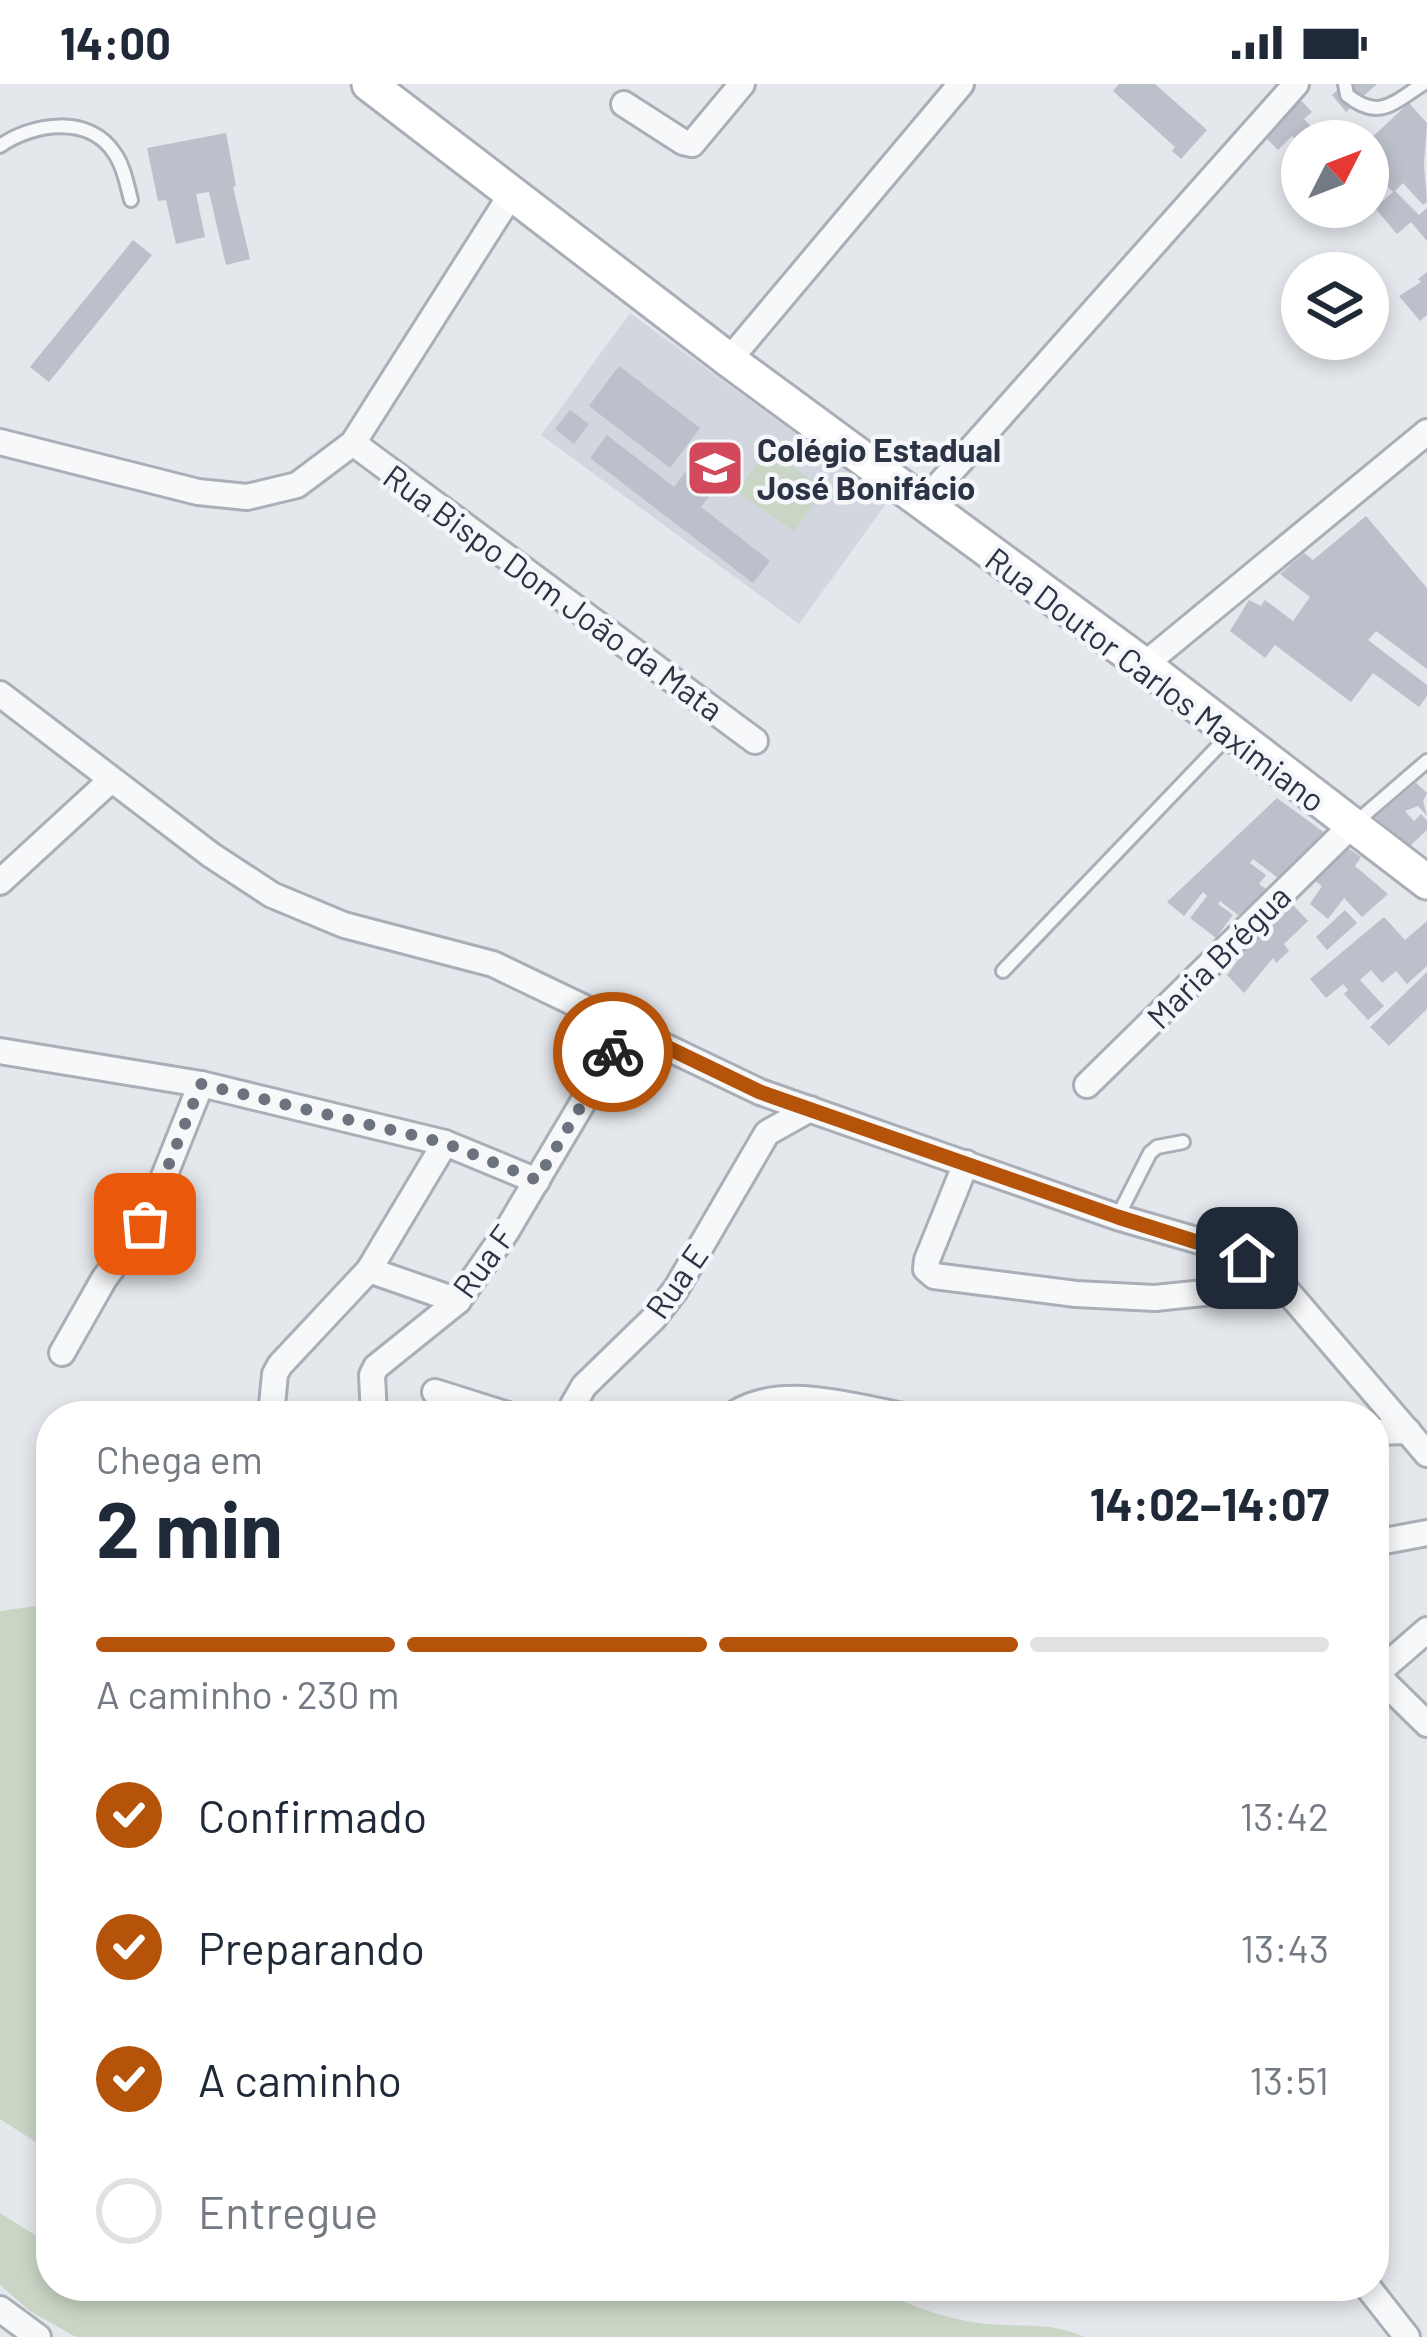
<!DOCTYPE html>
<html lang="pt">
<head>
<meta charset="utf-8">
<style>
  body { margin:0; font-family:Barlow,sans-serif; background:#f2f2f3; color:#1f2937; height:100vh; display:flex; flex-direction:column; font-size:45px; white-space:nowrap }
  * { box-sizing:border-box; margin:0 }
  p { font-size:39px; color:#747a83 }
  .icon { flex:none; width:66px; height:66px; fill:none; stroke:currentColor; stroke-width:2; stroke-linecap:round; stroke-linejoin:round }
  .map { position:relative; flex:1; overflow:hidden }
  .drawer { position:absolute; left:36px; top:1317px; width:1353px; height:900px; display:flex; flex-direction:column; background:#fff; border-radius:48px; box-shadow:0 6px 18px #0003 }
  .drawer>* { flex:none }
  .needle { width:78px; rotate:48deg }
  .controls { position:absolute; left:1281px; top:36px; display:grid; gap:24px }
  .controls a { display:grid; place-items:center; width:108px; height:108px; border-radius:50%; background:#fff; box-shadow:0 6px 18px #0003; font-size:60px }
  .pin { position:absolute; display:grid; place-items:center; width:102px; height:102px; color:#fff; margin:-51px; border-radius:24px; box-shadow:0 6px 18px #0006 }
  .courier { position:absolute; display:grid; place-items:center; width:120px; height:120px; margin:-60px; border:9px solid #b45309; border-radius:50%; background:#fff; color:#222; box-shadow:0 3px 15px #0007 }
  .summary em { font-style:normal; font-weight:700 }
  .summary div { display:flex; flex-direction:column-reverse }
  .summary { display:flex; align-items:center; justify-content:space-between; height:204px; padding:0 60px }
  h1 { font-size:78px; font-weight:700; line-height:90px }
  .bar { display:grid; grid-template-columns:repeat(4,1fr); gap:18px 12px; align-content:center; height:144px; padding:0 60px }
  .bar i { height:15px; border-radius:9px; background:#e0e1e3 }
  .bar .active { background:#b45309 }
  .bar p { grid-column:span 4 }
  ol { padding:0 60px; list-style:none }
  li { display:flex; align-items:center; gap:36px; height:132px }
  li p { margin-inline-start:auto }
  li .icon { padding:12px; border-radius:50%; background:#b45309; color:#fff; stroke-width:4 }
  li:last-child { color:#747a83 }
  li i { width:66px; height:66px; border:6px solid #e0e1e3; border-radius:50% }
  .status { display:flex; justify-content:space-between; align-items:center; height:84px; padding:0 60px; background:#fff; direction:ltr }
  .status svg { height:33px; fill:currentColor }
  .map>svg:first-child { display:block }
</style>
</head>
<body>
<div class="status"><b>14:00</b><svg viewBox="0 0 49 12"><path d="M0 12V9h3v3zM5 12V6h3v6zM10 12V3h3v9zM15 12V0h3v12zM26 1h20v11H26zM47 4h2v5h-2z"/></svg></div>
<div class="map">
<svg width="1427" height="2253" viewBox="0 0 1427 2253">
  <rect width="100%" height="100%" fill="#e4e7ec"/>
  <path fill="#d2d6de" d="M630 229 888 417 799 540 541 351Z"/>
  <g fill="#c9d6c5">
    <path d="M768 365 824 405 794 448 737 407Z"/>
    <path d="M51 1520V2068L0 2035V1527Z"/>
    <path d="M0 2129 51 2161V2202H116L126 2209 131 2202H876C901 2220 942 2233 973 2238 1011 2245 1048 2236 1084 2253H76L30 2227 0 2201Z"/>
  </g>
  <g fill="#bbc0ca">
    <path d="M1119 0H1155L1207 46 1181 75 1172 67 1175 63 1113 7Z"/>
    <path d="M1344 0H1377L1346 28 1332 11Z"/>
    <path d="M1297 12 1312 28 1304 35 1325 57H1302V73L1292 62 1297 57 1292 52 1278 66 1260 48Z"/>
    <path d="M1409 19 1427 39 1424 80 1427 118 1423 121 1403 99 1395 107 1419 131 1427 124V157L1411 138 1397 150 1375 124 1393 108 1374 88 1381 81 1368 67V57Z"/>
    <path d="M226 49 236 102 233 103 250 175 226 181 209 108 196 110 205 153 176 160 166 116 158 117 147 64Z"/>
    <path d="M133 156 152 171 49 298 30 283Z"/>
    <path d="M1427 188V231L1420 237 1399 212 1421 198 1418 195Z"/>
    <path d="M619 282 700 344 670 384 589 322Z"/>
    <path d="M570 326 589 340 574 360 555 345Z"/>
    <path d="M607 351 674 403 685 388 712 409 701 423 770 477 753 499 590 374Z"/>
    <path d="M1366 432 1427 504V585L1376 547 1368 556 1427 601V612L1419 623 1373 589 1351 618 1275 561 1265 574 1230 547 1249 516 1261 522 1265 516 1293 537 1310 513 1280 490 1304 469 1313 476Z"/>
    <path d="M1416 699 1427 709 1423 717 1427 732 1418 722 1405 727 1414 737 1421 730 1427 737V746L1410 762 1375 733Z"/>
    <path d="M1277 714 1325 749 1278 794 1253 775 1250 779 1266 791 1259 800 1268 806 1238 831 1220 817 1218 820 1233 831 1216 854 1190 834 1207 812 1203 808 1184 832 1167 818Z"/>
    <path d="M1342 760 1361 773 1355 782 1388 810 1362 833 1344 814 1328 835 1310 820 1322 802 1315 797 1322 788 1316 785Z"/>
    <path d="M1293 821 1308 837 1284 860 1289 867 1276 879 1273 874 1244 909 1227 891 1267 836 1271 842Z"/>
    <path d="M1345 826 1357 839 1327 866 1316 853Z"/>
    <path d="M1384 833 1405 856 1427 837V882L1407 900 1396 887 1382 899 1371 886 1360 896 1384 922 1368 936 1344 910 1348 906 1343 900 1326 914 1310 895Z"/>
    <path d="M1427 888V925L1389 962 1370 943Z"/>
  </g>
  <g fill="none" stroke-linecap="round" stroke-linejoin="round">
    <g stroke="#a9aeb7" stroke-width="18">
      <g id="service">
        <path d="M1345 0 1347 11C1379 37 1393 19 1423 0"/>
        <path d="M0 62C32 39 90 30 115 70 124 83 127 101 131 116"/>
        <path d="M1355 739 1427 677"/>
        <path d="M1003 887 1230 650"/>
        <path d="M1118 1132 1150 1069 1157 1063 1183 1058"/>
      </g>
    </g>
    <g stroke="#a9aeb7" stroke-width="30">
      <g id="minor">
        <path d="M624 20 683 58 692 60 742 0"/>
        <path d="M729 276 961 0"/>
        <path d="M0 358 198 408 247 413 297 401 353 359 512 109"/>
        <path d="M353 359 755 657"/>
        <path d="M923 419 1296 0"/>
        <path d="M1144 581 1427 348"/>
        <path d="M0 610 211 771 272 811 344 841 493 880 760 1008 1117 1133 1234 1167 1282 1201 1427 1370"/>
        <path d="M0 798 111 696"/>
        <path d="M0 967 201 1000 445 1059 537 1097"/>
        <path d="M1087 1001 1350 743"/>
        <path d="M966 1079 927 1176 926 1185 934 1192 1076 1210 1155 1214 1282 1201"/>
        <path d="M369 1186 458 1217"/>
        <path d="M62 1269 104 1195 145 1140 201 1000"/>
        <path d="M435 1308 511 1332"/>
        <path d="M736 1329C783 1300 853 1323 904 1332"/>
        <path d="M271 1332 275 1290 280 1281 369 1186 445 1059"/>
        <path d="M374 1332 372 1291 376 1283 458 1217 506 1148 627 944"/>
        <path d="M574 1332 573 1321 584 1302 653 1235 676 1205 767 1049 810 1025"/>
        <path d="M1374 1348 1408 1347"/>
        <path d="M1374 1459 1427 1449"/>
        <path d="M1376 1590 1427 1640"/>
        <path d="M1374 1592 1427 1546"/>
        <path d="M1367 2202 1407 2253"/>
        <path d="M0 2225 38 2253"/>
      </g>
    </g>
    <g stroke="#a9aeb7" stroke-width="39">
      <path id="secondary" d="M369 0 729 276 1144 581 1427 798"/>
    </g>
    <use href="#service" stroke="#f7f8fa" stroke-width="12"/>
    <use href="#minor" stroke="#f7f8fa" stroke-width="24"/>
    <use href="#secondary" stroke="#fff" stroke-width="33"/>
  </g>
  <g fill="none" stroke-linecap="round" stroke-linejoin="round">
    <path stroke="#6c737f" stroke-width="12" stroke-dasharray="0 21.6" d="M145 1140 201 1000 445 1059 537 1096 613 968"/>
    <path stroke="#b45309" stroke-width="15" d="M613 968 627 944 760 1008 1118 1133 1247 1174"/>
  </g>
  <defs>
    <g id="school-square" transform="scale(3)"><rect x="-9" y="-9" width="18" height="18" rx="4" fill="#d1495b" stroke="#f4f6f9"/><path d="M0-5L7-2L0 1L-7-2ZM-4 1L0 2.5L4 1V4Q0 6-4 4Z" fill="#fff"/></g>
  </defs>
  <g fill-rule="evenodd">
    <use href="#school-square" x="715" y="384"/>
  </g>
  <g text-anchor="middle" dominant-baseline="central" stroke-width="9" stroke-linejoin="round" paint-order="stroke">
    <g font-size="33" font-weight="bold" fill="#2b3445" stroke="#f4f6f9" text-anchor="start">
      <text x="757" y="365">Colégio Estadual<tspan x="757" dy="38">José Bonifácio</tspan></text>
    </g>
    <g font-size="33" fill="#2b3445" stroke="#f4f6f9">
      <text transform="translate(554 508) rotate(36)">Rua Bispo Dom João da Mata</text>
      <text transform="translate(1156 595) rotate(37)">Rua Doutor Carlos Maximiano</text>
      <text transform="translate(1218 872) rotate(-45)">Maria Brégua</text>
      <text transform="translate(483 1177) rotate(-54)">Rua F</text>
      <text transform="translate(676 1197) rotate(-55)">Rua E</text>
    </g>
  </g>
</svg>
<div class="controls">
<a><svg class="needle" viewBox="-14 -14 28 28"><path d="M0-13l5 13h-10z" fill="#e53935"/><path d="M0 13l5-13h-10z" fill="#747a83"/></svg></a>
<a><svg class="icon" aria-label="layers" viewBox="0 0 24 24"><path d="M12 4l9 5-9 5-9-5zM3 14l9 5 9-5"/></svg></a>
</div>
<div class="pin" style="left:145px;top:1140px;background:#ea580c"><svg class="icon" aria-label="bag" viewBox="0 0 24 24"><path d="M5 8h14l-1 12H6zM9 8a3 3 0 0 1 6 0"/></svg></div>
<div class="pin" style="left:1247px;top:1174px;background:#1f2937"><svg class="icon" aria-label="home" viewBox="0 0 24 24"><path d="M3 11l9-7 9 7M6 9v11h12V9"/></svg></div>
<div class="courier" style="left:613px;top:968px"><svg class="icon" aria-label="bike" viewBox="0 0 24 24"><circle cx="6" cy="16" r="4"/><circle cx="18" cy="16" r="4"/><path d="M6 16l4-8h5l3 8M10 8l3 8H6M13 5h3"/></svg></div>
<section class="drawer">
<div class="summary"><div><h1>2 min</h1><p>Chega em</p></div><em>14:02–14:07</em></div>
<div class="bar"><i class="active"></i><i class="active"></i><i class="active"></i><i></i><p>A caminho · 230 m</p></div>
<ol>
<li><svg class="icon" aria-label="check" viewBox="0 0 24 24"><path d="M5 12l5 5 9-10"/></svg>Confirmado<p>13:42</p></li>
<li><svg class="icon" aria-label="check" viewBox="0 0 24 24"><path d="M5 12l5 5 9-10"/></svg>Preparando<p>13:43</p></li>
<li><svg class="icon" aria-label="check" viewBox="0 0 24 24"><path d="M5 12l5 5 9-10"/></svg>A caminho<p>13:51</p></li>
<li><i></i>Entregue</li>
</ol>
</section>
</div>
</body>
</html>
